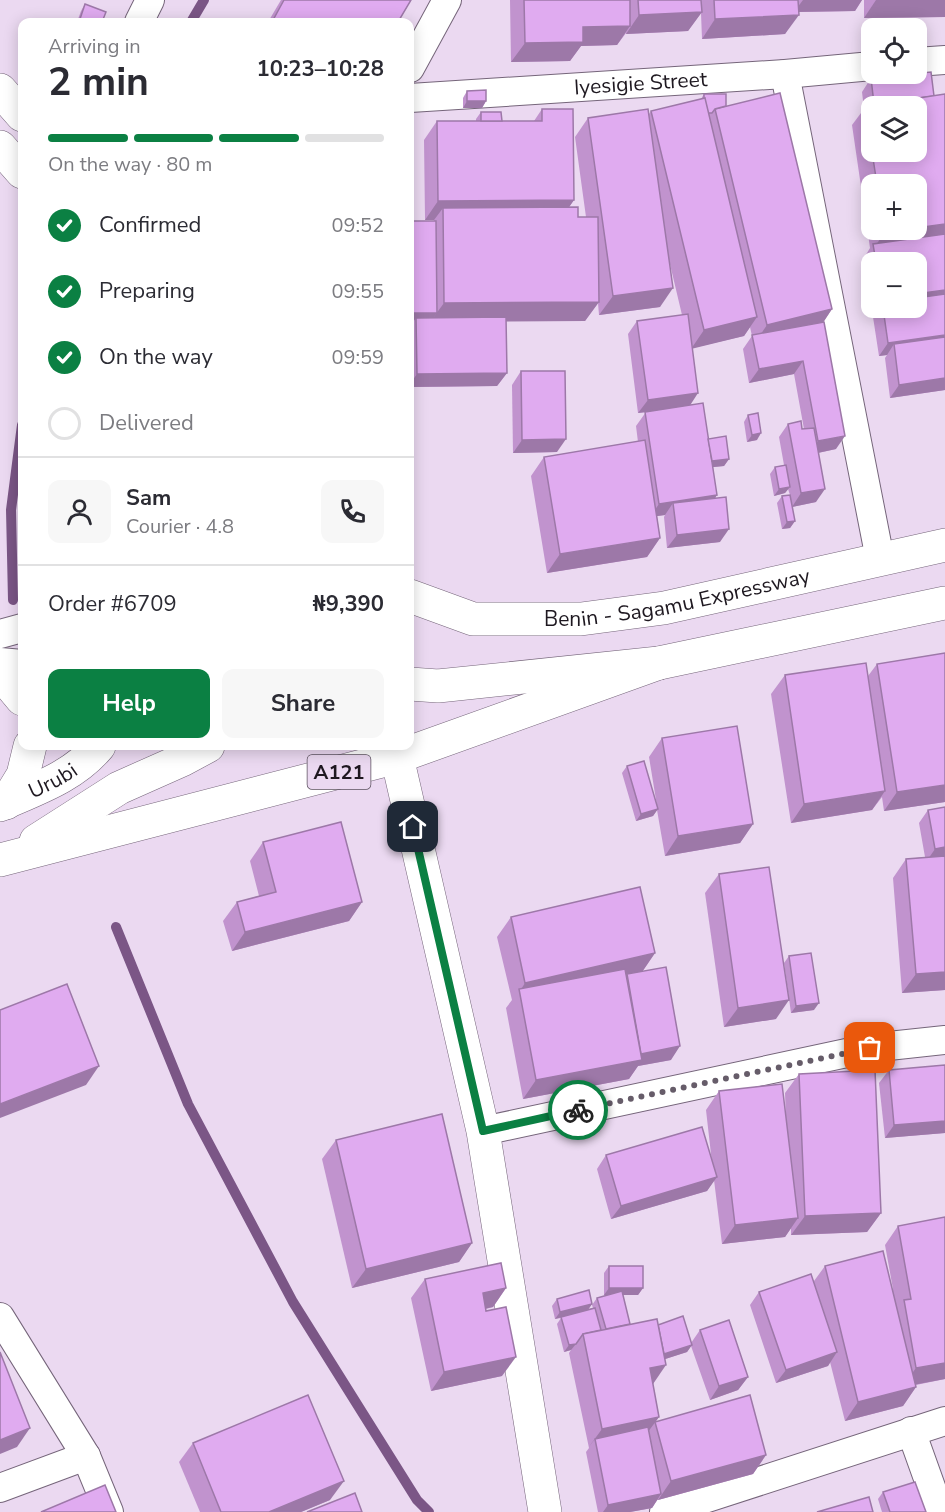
<!DOCTYPE html>
<html lang="en">
<head>
<meta charset="utf-8">
<style>
  body { margin:0; font-family:"Nunito Sans",sans-serif; background:#f7f7f7; color:#2b2b33; height:100vh; display:flex; flex-direction:column; font-size:22px; white-space:nowrap }
  * { box-sizing:border-box; margin:0 }
  p { font-size:20px; color:#7c7c81 }
  .icon { flex:none; width:33px; height:33px; fill:none; stroke:currentColor; stroke-width:2; stroke-linecap:round; stroke-linejoin:round }
  .map { position:relative; flex:1; overflow:hidden }
  .details { position:absolute; left:18px; top:18px; width:396px; height:732px; display:flex; flex-direction:column; background:#fff; border-radius:12px; box-shadow:0 3px 15px #0003 }
  .details>* { flex:none }
  .fabs { position:absolute; left:861px; top:18px; display:grid; gap:12px }
  .fabs a { display:grid; place-items:center; width:66px; height:66px; border-radius:12px; background:#fff; box-shadow:0 3px 15px #0003; font-size:30px }
  .pin { position:absolute; display:grid; place-items:center; width:51px; height:51px; color:#fff; margin:-26px; border-radius:12px; box-shadow:0 3px 9px #0006 }
  .courier { position:absolute; display:grid; place-items:center; width:60px; height:60px; margin:-30px; border:4px solid #0b8043; border-radius:50%; background:#fff; color:#222; box-shadow:0 2px 8px #0007 }
  .headline em { font-style:normal; font-weight:700 }
  .headline div { display:flex; flex-direction:column-reverse }
  .headline { display:flex; align-items:center; justify-content:space-between; height:102px; padding:0 30px }
  h1 { font-size:39px; font-weight:700; line-height:45px }
  .bar { display:grid; grid-template-columns:repeat(4,1fr); gap:9px 6px; align-content:center; height:72px; padding:0 30px }
  .bar i { height:8px; border-radius:4px; background:#e1e1e2 }
  .bar .active { background:#0b8043 }
  .bar p { grid-column:span 4 }
  .line { display:flex; align-items:center; gap:15px; padding:0 30px; border-top:2px solid #e1e1e2 }
  .line div { flex:1 }
  .round { display:grid; place-items:center; flex:none; width:63px; height:63px; border-radius:12px; background:#f7f7f7 }
  ol { padding:0 30px; list-style:none }
  li { display:flex; align-items:center; gap:18px; height:66px }
  li p { margin-inline-start:auto }
  li .icon { padding:6px; border-radius:50%; background:#0b8043; color:#fff; stroke-width:4 }
  li:last-child { color:#7c7c81 }
  li i { width:33px; height:33px; border:3px solid #e1e1e2; border-radius:50% }
  .primary-button { display:flex; gap:12px; margin-top:auto; padding:12px 30px }
  .primary-button a { flex:1; height:69px; border-radius:12px; background:#0b8043; color:#fff; font-size:24px; font-weight:700; line-height:69px; text-align:center }
  .primary-button a+a { background:#f7f7f7; color:#2b2b33 }
  .map>svg:first-child { display:block }
</style>
</head>
<body>
<div class="map">
<svg width="945" height="1512" viewBox="0 0 945 1512">
  <rect width="100%" height="100%" fill="#ebd9f1"/>
  <g fill="none" stroke-linecap="round" stroke-linejoin="round">
    <g stroke="#7b5686" stroke-width="10">
      <path d="M191 22 204 0"/>
      <path d="M13 600 11 510 22 425"/>
      <path d="M116 927 188 1104 293 1302 417 1500 429 1512"/>
    </g>
    <g stroke="#75657a" stroke-width="30">
      <g id="minor">
        <path d="M139 22 150 0"/>
        <path d="M916 62 945 60"/>
        <path d="M410 68 447 0"/>
        <path d="M785 74 880 559"/>
        <path id="s1" d="M410 98 785 74 872 66"/>
        <path d="M0 634 22 628"/>
        <path d="M0 662 22 664"/>
        <path d="M483 1131 870 1048 945 1040"/>
        <path d="M0 1317 86 1456 109 1512"/>
        <path d="M911 1431 940 1512"/>
        <path d="M0 1488 86 1456"/>
        <path d="M664 1512 945 1421"/>
      </g>
    </g>
    <g stroke="#75657a" stroke-width="34">
      <g id="tertiary">
        <path d="M0 90 22 115"/>
        <path d="M0 147 22 172"/>
        <path d="M397 757 483 1131 545 1512"/>
      </g>
    </g>
    <g stroke="#75657a" stroke-width="34">
      <g id="trunk">
        <path id="s2" d="M410 596 473 619H581L664 608 945 545"/>
        <path d="M0 678 6 680 22 699"/>
        <path d="M410 684 438 686 659 663 945 603"/>
        <path d="M6 803 23 775 30 746"/>
        <path id="s3" d="M0 805C36 789 73 777 99 746"/>
        <path d="M36 841 119 788 182 760 208 746"/>
        <path d="M0 860 397 757 659 663"/>
      </g>
    </g>
    <use href="#minor" stroke="#fff" stroke-width="28"/>
    <use href="#tertiary" stroke="#fff" stroke-width="33"/>
    <use href="#trunk" stroke="#fff" stroke-width="33"/>
  </g>
  <g fill="#c193ce" fill-rule="evenodd">
    <path d="M281 0H411L398 22H268Z"/>
    <path d="M510 0H862L855 11 798 12 785 34 702 39 701 13 688 31 626 34V33L617 45 581 46 570 61 511 62Z"/>
    <path d="M864 0H945V17L864 18Z"/>
    <path d="M85 4 102 22H77L81 11Z"/>
    <path d="M931 72 934 96 945 94V390L890 398 885 358 887 355 879 356 873 317 877 312 871 313 864 258 870 248 852 125 864 109 862 92 871 78ZM872 106H916V152H872ZM872 184H916V230H872ZM872 262H916V308H872Z"/>
    <path d="M467 91 486 101 482 108H463V98Z"/>
    <path d="M704 94 726 106 832 309 823 322 836 449 818 453 816 502 792 507 795 521 790 528 782 529 777 503 782 496 790 495 788 489 785 493 774 496 770 474 775 467 784 465 779 437 788 424 804 429 794 374 749 383 743 349 752 336 750 327 744 336 692 348 690 405 708 439 729 459 724 466 713 467 720 542 667 548 664 517 665 515 657 516 660 538 647 557 547 573 531 476 544 457 638 442 636 426 646 412 638 413 628 334 637 321 682 315 669 260 660 307 599 315 598 303 585 321H506L507 373 497 386 410 387V326L434 220H425L424 140 437 121H476V119L481 112 502 121H534L542 109 574 200 569 207 578 217H586L575 137 588 118 649 114 651 111 701 99Z"/>
    <path d="M521 371 557 452 513 453 512 385Z"/>
    <path d="M748 415 757 440 747 442 744 422Z"/>
    <path d="M945 653V802L884 811 882 797 872 810 791 823 771 694 785 675 868 676 877 664Z"/>
    <path d="M662 738 753 824 740 843 665 856 657 810 653 816 636 821 622 773 627 766 657 806 649 757Z"/>
    <path d="M945 807V990L902 993 893 878 906 859 925 857 919 823 928 810Z"/>
    <path d="M263 842 362 902 349 921 232 951 223 921 237 902 259 896 250 861Z"/>
    <path d="M719 874 776 1019 724 1027 705 893Z"/>
    <path d="M511 917 655 953 642 972 671 1060 638 1066 629 1079 523 1099 506 1008 512 1000 497 937Z"/>
    <path d="M789 956 814 1010 791 1013 784 963Z"/>
    <path d="M945 1065V1133L885 1138 879 1083 889 1070Z"/>
    <path d="M799 1074 881 1213 867 1232 791 1235V1228L785 1237 722 1244 714 1180 707 1191 611 1219 597 1169 606 1155 712 1163 706 1110 719 1091 786 1120 785 1093Z"/>
    <path d="M336 1140 472 1243 459 1262 352 1288 322 1159Z"/>
    <path d="M945 1217V1379L916 1385V1387L903 1406 845 1421 830 1362 828 1366 776 1383 750 1305 759 1292 814 1281 825 1266 893 1289 885 1245 898 1226Z"/>
    <path d="M609 1266 643 1288 638 1295H623L630 1324 658 1325 691 1343 700 1330 748 1377 738 1390 710 1400 691 1346 687 1352 665 1359 653 1384 659 1417 656 1421 766 1455 753 1474 658 1500V1499L652 1508 630 1512H598L586 1452 589 1448 569 1353 571 1350 564 1352 557 1324 561 1318 555 1319 552 1306 557 1299 592 1304 588 1309 593 1308 592 1305 597 1298 607 1295H604V1273Z"/>
    <path d="M425 1279 506 1288 493 1307 486 1309 502 1376 431 1391 411 1298Z"/>
    <path d="M193 1443 330 1500 301 1512H200L179 1462Z"/>
    <path d="M883 1492 926 1512H882L878 1499Z"/>
  </g>
  <g fill="#9d78a8">
    <path d="M803 0H862L855 11 794 12Z"/>
    <path d="M876 0H945V17L864 18Z"/>
    <path d="M702 12 688 31 626 34 639 15Z"/>
    <path d="M799 15 785 34 702 39 715 19Z"/>
    <path d="M630 26 617 45 581 46 570 61 511 62 525 43 583 27Z"/>
    <path d="M467 101H486L482 108H463Z"/>
    <path d="M574 200 560 220 443 208 434 220H425L438 201Z"/>
    <path d="M945 224V241L874 248 884 233 906 230H916V228Z"/>
    <path d="M673 288 660 307 599 315 613 296Z"/>
    <path d="M945 290V302L916 306V294Z"/>
    <path d="M599 302 585 321 430 322 444 303Z"/>
    <path d="M875 308H880L877 312 871 313Z"/>
    <path d="M832 309 819 329 754 344 767 325Z"/>
    <path d="M410 313H437L427 326 416 318 410 326Z"/>
    <path d="M757 317 744 336 691 349 704 330Z"/>
    <path d="M945 335V347L894 344 887 355 879 356 888 343Z"/>
    <path d="M803 361 794 374 749 383 759 369Z"/>
    <path d="M507 373 497 386 410 387V384L417 374Z"/>
    <path d="M945 378V390L890 398 899 385Z"/>
    <path d="M698 393 689 407 638 413 648 400Z"/>
    <path d="M761 433 757 440 747 442 752 435Z"/>
    <path d="M845 436 836 449 808 455 818 441Z"/>
    <path d="M566 439 557 452 513 453 522 440Z"/>
    <path d="M729 459 724 466 704 468 709 461Z"/>
    <path d="M790 487 785 493 774 496 779 489Z"/>
    <path d="M825 489 816 502 792 507 801 493Z"/>
    <path d="M717 495 708 508 673 503 665 515 650 517 659 504Z"/>
    <path d="M795 521 790 528 782 529 787 522Z"/>
    <path d="M729 529 720 542 667 548 677 535Z"/>
    <path d="M660 538 647 557 547 573 560 554Z"/>
    <path d="M945 785V802L884 811 897 792Z"/>
    <path d="M885 791 872 810 791 823 804 804Z"/>
    <path d="M658 809 653 816 636 821 641 814Z"/>
    <path d="M753 824 740 843 665 856 678 836Z"/>
    <path d="M945 847V859L926 862 935 849Z"/>
    <path d="M362 902 349 921 232 951 245 932Z"/>
    <path d="M655 953 642 972 521 1000 520 991 525 983Z"/>
    <path d="M945 972V990L902 993 916 974Z"/>
    <path d="M789 1000 776 1019 724 1027 738 1008Z"/>
    <path d="M819 1003 814 1010 791 1013 796 1006Z"/>
    <path d="M680 1046 671 1060 638 1066 629 1079 523 1099 536 1080 641 1054Z"/>
    <path d="M99 1066 86 1085 0 1118V1104Z"/>
    <path d="M945 1121V1133L885 1138 894 1125Z"/>
    <path d="M717 1177 707 1191 611 1219 621 1206Z"/>
    <path d="M881 1213 867 1232 791 1235 805 1216Z"/>
    <path d="M798 1218 785 1237 722 1244 735 1225Z"/>
    <path d="M472 1243 459 1262 352 1288 366 1269Z"/>
    <path d="M506 1288 493 1307 469 1312 483 1293Z"/>
    <path d="M609 1288H643L638 1295H604Z"/>
    <path d="M592 1304 588 1310 555 1319 560 1312Z"/>
    <path d="M576 1344 571 1350 564 1352 569 1345Z"/>
    <path d="M692 1345 687 1352 653 1363 658 1356Z"/>
    <path d="M837 1352 828 1366 776 1383 786 1370Z"/>
    <path d="M516 1357 502 1376 431 1391 444 1372Z"/>
    <path d="M945 1363V1379L902 1387 916 1368Z"/>
    <path d="M666 1365 653 1384 650 1368Z"/>
    <path d="M748 1377 738 1390 710 1400 719 1386Z"/>
    <path d="M916 1387 903 1406 845 1421 858 1402Z"/>
    <path d="M659 1417 645 1436 595 1439 588 1448 602 1429Z"/>
    <path d="M30 1428 17 1447 0 1454V1440Z"/>
    <path d="M766 1455 753 1474 658 1500 671 1481Z"/>
    <path d="M344 1481 330 1500 301 1512H269Z"/>
    <path d="M661 1494 652 1508 630 1512H603L608 1505Z"/>
  </g>
  <g fill="#e0abf0" stroke="#9d78a8" stroke-width="1.5">
    <path d="M284 0H411L398 22H272Z"/>
    <path d="M524 0H630V26L583 27V42L525 43Z"/>
    <path d="M638 0H701L702 12 639 15Z"/>
    <path d="M714 0H798L799 15 715 19Z"/>
    <path d="M85 4 106 12 102 22H79Z"/>
    <path d="M931 72 934 96 874 104 871 78Z"/>
    <path d="M486 90V101H467V91Z"/>
    <path d="M780 93 832 309 767 325 715 109Z"/>
    <path d="M704 94H726V106L715 109 712 113H708L704 98Z"/>
    <path d="M945 94V224L916 228V184H877L872 152H916V106H872V145L866 106Z"/>
    <path d="M705 98 757 317 704 330 651 111Z"/>
    <path d="M542 109H573L574 200 438 201 437 121H542Z"/>
    <path d="M648 109 673 288 613 296 588 118Z"/>
    <path d="M481 112H501L502 121H481Z"/>
    <path d="M578 207V217H598L599 302 444 303 443 208Z"/>
    <path d="M410 221H436L437 313H410Z"/>
    <path d="M884 230H906L884 233Z"/>
    <path d="M945 234V290L916 294V262H876L873 244Z"/>
    <path d="M945 294V335L888 343 883 308H916V298Z"/>
    <path d="M688 314 698 393 648 400 637 321Z"/>
    <path d="M506 317 507 373 417 374 416 318Z"/>
    <path d="M824 322 845 436 818 441 803 361 759 369 752 335Z"/>
    <path d="M945 337V378L899 385 894 344Z"/>
    <path d="M521 371H565L566 439 522 440Z"/>
    <path d="M703 403 717 495 659 504 645 412Z"/>
    <path d="M758 413 761 433 752 435 748 415Z"/>
    <path d="M801 421 802 429 814 428 825 489 801 493 788 424Z"/>
    <path d="M726 436 729 459 712 461 708 439Z"/>
    <path d="M645 440 660 538 560 554 544 457Z"/>
    <path d="M786 465 790 487 779 489 775 467Z"/>
    <path d="M790 495 795 521 787 522 782 496Z"/>
    <path d="M726 497 729 529 677 535 673 503Z"/>
    <path d="M945 653V785L897 792 877 664Z"/>
    <path d="M866 663 885 791 804 804 785 675Z"/>
    <path d="M737 726 753 824 678 836 662 738Z"/>
    <path d="M644 761 658 809 641 814 627 766Z"/>
    <path d="M945 807V847L935 849 928 810Z"/>
    <path d="M341 822 362 902 245 932 237 902 276 892 263 842Z"/>
    <path d="M945 856V972L916 974 906 859Z"/>
    <path d="M769 867 789 1000 738 1008 719 874Z"/>
    <path d="M640 887 655 953 525 983 511 917Z"/>
    <path d="M811 953 819 1003 796 1006 789 956Z"/>
    <path d="M666 967 680 1046 641 1054 627 974Z"/>
    <path d="M625 969 642 1060 536 1080 519 989Z"/>
    <path d="M67 984 99 1066 0 1104V1010Z"/>
    <path d="M945 1065V1121L894 1125 889 1070Z"/>
    <path d="M875 1070 881 1213 805 1216 799 1074Z"/>
    <path d="M782 1084 798 1218 735 1225 719 1091Z"/>
    <path d="M442 1114 472 1243 366 1269 336 1140Z"/>
    <path d="M702 1127 717 1177 621 1206 606 1155Z"/>
    <path d="M945 1217V1363L916 1368 904 1300 911 1299 898 1226Z"/>
    <path d="M883 1251 916 1387 858 1402 825 1266Z"/>
    <path d="M501 1263 506 1288 483 1293 486 1311 506 1307 516 1357 444 1372 425 1279Z"/>
    <rect x="609" y="1266" width="34" height="22"/>
    <path d="M811 1274 837 1352 786 1370 759 1292Z"/>
    <path d="M589 1290 592 1304 560 1312 557 1299Z"/>
    <path d="M622 1291 630 1324 606 1329 597 1298Z"/>
    <path d="M595 1308 601 1330 583 1334 576 1344 569 1345 561 1317Z"/>
    <path d="M683 1316 692 1345 664 1354 658 1325Z"/>
    <path d="M657 1319 666 1365 650 1368 659 1417 602 1429 583 1334Z"/>
    <path d="M729 1320 748 1377 719 1386 700 1330Z"/>
    <path d="M0 1352 30 1428 0 1440Z"/>
    <path d="M308 1395 344 1481 269 1512H221L193 1443Z"/>
    <path d="M750 1395 766 1455 671 1481 655 1422Z"/>
    <path d="M648 1427 661 1494 608 1505 595 1439Z"/>
    <path d="M915 1482 926 1512H890L883 1492Z"/>
    <path d="M105 1485 116 1512H41Z"/>
    <path d="M355 1493 362 1512H307Z"/>
    <path d="M869 1497 873 1512H817Z"/>
  </g>
  <g fill="none" stroke-linecap="round" stroke-linejoin="round">
    <path stroke="#665c69" stroke-width="6" stroke-dasharray="0 10.8" d="M578 1110 870 1048"/>
    <path stroke="#0b8043" stroke-width="8" d="M413 827 483 1131 578 1110"/>
  </g>
  <g text-anchor="middle" dominant-baseline="central" stroke-width="6" stroke-linejoin="round" paint-order="stroke">
    <rect fill="#ebd9f1" stroke="#5c525f" stroke-width="1.5" x="307.5" y="755" width="63" height="34" rx="4.5"/>
    <g font-size="20" font-weight="bold" fill="#1e1820">
      <text x="339" y="772">A121</text>
    </g>
    <g font-size="21" fill="#1e1820" stroke="#ebd9f1">
      <text stroke="none"><textPath href="#s1" startOffset="231">Iyesigie Street</textPath></text>
      <text stroke="none"><textPath href="#s2" startOffset="273">Benin - Sagamu Expressway</textPath></text>
      <text stroke="none"><textPath href="#s3" startOffset="58">Urubi</textPath></text>
    </g>
  </g>
</svg>
<div class="fabs">
<a><svg class="icon" aria-label="locate" viewBox="0 0 24 24"><circle cx="12" cy="12" r="6"/><path d="M12 2v4M12 18v4M2 12h4M18 12h4"/></svg></a>
<a><svg class="icon" aria-label="layers" viewBox="0 0 24 24"><path d="M12 4l9 5-9 5-9-5zM3 14l9 5 9-5"/></svg></a>
<a>+</a>
<a>−</a>
</div>
<div class="pin" style="left:870px;top:1048px;background:#ea580c"><svg class="icon" aria-label="bag" viewBox="0 0 24 24"><path d="M5 8h14l-1 12H6zM9 8a3 3 0 0 1 6 0"/></svg></div>
<div class="pin" style="left:413px;top:827px;background:#1f2937"><svg class="icon" aria-label="home" viewBox="0 0 24 24"><path d="M3 11l9-7 9 7M6 9v11h12V9"/></svg></div>
<div class="courier" style="left:578px;top:1110px"><svg class="icon" aria-label="bike" viewBox="0 0 24 24"><circle cx="6" cy="16" r="4"/><circle cx="18" cy="16" r="4"/><path d="M6 16l4-8h5l3 8M10 8l3 8H6M13 5h3"/></svg></div>
<section class="details">
<div class="headline"><div><h1>2 min</h1><p>Arriving in</p></div><em>10:23–10:28</em></div>
<div class="bar"><i class="active"></i><i class="active"></i><i class="active"></i><i></i><p>On the way · 80 m</p></div>
<ol>
<li><svg class="icon" aria-label="check" viewBox="0 0 24 24"><path d="M5 12l5 5 9-10"/></svg>Confirmed<p>09:52</p></li>
<li><svg class="icon" aria-label="check" viewBox="0 0 24 24"><path d="M5 12l5 5 9-10"/></svg>Preparing<p>09:55</p></li>
<li><svg class="icon" aria-label="check" viewBox="0 0 24 24"><path d="M5 12l5 5 9-10"/></svg>On the way<p>09:59</p></li>
<li><i></i>Delivered</li>
</ol>
<div class="line" style="height:108px"><a class="round"><svg class="icon" aria-label="person" viewBox="0 0 24 24"><circle cx="12" cy="8" r="4"/><path d="M4 21q1-7 8-7t8 7"/></svg></a><div><b>Sam</b><p>Courier · 4.8</p></div><a class="round"><svg class="icon" aria-label="phone" viewBox="0 0 24 24"><path d="M5 4h4l2 5-3 2q2 4 5 5l2-3 5 2v4C11 20 4 13 5 4z"/></svg></a></div>
<div class="line" style="height:78px"><div>Order #6709</div><b>₦9,390</b></div>
<div class="primary-button"><a>Help</a><a>Share</a></div>
</section>
</div>
</body>
</html>
